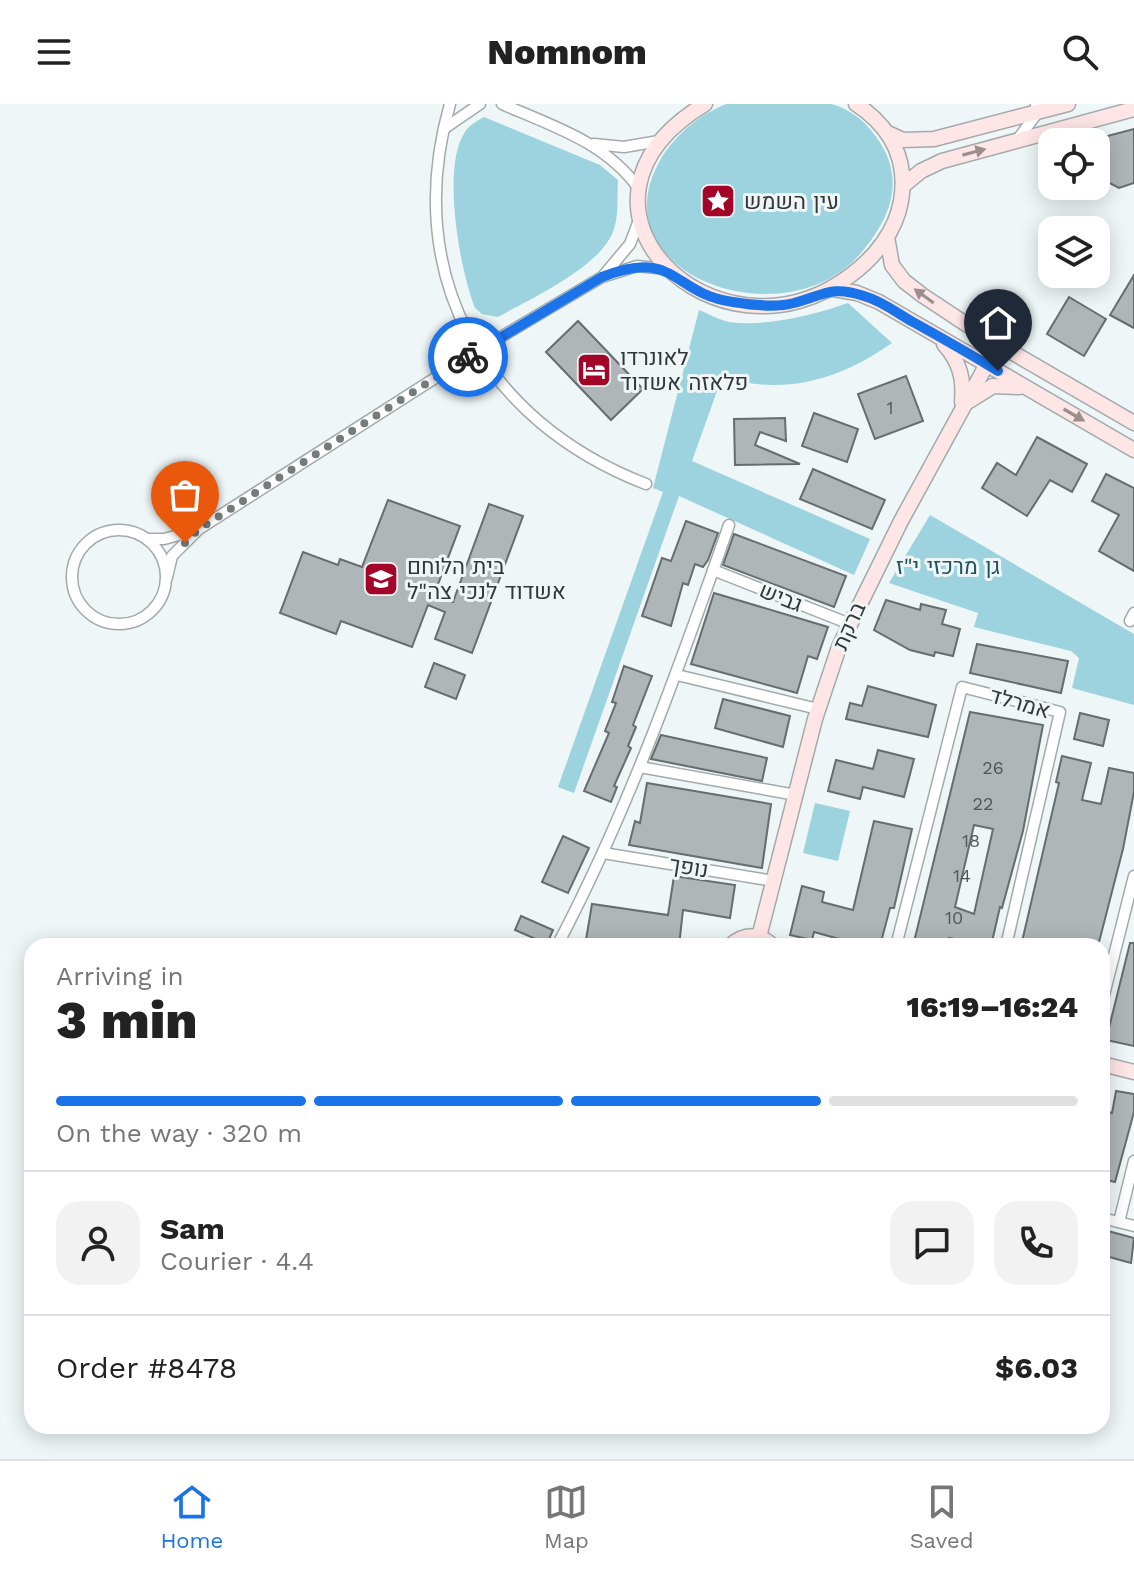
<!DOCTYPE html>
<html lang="en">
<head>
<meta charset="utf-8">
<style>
  body { margin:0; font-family:"Work Sans",Heebo,sans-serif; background:#f2f2f2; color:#222; height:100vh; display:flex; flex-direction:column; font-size:30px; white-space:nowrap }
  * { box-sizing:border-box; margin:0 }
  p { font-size:26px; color:#767676 }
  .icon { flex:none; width:44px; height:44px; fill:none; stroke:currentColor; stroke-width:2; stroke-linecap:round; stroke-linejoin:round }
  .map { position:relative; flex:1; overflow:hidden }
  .details { position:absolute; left:24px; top:834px; width:1086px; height:496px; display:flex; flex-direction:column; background:#fff; border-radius:24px; box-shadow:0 4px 20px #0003 }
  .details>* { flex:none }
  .tools { position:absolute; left:1038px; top:24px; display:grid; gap:16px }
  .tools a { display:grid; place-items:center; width:72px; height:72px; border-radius:16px; background:#fff; box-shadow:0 4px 20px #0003; font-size:40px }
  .pin { position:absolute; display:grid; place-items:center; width:68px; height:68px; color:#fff; margin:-82px -34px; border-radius:50% 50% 50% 0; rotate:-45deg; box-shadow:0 0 8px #0007 }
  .pin .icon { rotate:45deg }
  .courier { position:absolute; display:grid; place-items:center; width:80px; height:80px; margin:-40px; border:6px solid #1a73e8; border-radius:50%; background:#fff; color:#222; box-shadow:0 2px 10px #0007 }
  .headline em { font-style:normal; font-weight:800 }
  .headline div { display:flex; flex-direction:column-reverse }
  .headline { display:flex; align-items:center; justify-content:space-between; height:136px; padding:0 32px }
  h1 { font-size:52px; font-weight:800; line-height:60px }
  .bar { display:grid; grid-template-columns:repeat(4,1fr); gap:12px 8px; align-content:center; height:96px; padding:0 32px }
  .bar i { height:10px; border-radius:6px; background:#e0e0e0 }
  .bar .selected { background:#1a73e8 }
  .bar p { grid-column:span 4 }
  .line { display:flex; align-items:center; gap:20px; padding:0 32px; border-top:2px solid #e0e0e0 }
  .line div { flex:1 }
  .round { display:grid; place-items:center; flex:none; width:84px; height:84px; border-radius:24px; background:#f2f2f2 }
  header { display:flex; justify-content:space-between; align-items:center; height:104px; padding:0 32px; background:#fff; font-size:36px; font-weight:800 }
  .dock { display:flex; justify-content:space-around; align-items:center; height:112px; border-top:2px solid #e0e0e0; background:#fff; font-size:22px; color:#767676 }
  .dock a { display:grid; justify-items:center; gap:4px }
  .dock .selected { color:#1a73e8 }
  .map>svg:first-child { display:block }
</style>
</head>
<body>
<header><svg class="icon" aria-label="menu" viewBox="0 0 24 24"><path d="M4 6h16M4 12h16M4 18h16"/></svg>Nomnom<svg class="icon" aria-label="search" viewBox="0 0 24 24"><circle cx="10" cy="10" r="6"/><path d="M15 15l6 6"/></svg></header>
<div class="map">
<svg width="1134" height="1355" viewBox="0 0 1134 1355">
  <rect width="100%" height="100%" fill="#eef6f8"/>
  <g fill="#9cd3df">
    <path d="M726 0C760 0 797 0 830 0 844 2 861 14 870 25 907 68 895 109 861 149 785 239 592 169 662 53 676 30 701 10 726 0Z"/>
    <path d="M484 13 600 61 618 76C617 91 619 110 614 125 603 162 530 195 498 213L482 210 475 204C460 167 441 62 465 28 469 21 477 17 484 13Z"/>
    <path d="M848 199 892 239C839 276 784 292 722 273L692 357 870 435 854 471 679 392 574 689 558 683 663 388 653 384 699 206C709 210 719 216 729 218 767 223 813 211 848 199Z"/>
    <path d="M930 411 1134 530V601L1072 584 1079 554 1071 547 974 523 978 509 889 479Z"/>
    <path d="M815 699 850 707 838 757 803 749Z"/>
  </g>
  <g fill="#afb6b8" stroke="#666d6f" stroke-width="2" fill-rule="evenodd">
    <path d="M1134 25V79L1119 84 1096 72V35Z"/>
    <path d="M1134 171V224L1110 211Z"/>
    <path d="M1069 193 1106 215 1084 252 1047 230Z"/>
    <path d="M578 217 643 285 611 316 546 248Z"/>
    <path d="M906 272 923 317 875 335 858 290Z"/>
    <path d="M814 309 858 325 847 358 802 342Z"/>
    <path d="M785 314 786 337 760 328 755 341 800 360 735 361 734 315Z"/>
    <path d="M1037 333 1087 360 1072 388 1050 376 1027 412 982 384 997 359 1016 371Z"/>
    <path d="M813 365 885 396 872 425 800 395Z"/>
    <path d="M1106 370 1134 384V467L1099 447 1119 411 1092 397Z"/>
    <path d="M388 396 460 422 434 491 453 498 489 400 523 412 472 549 435 535 445 508 428 501 412 543 341 517 336 530 280 509 303 448 338 461 340 455 362 463Z"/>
    <path d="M686 417 718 429 708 456 703 463 695 460 688 481 683 479 671 522 642 512 662 454 671 457Z"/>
    <path d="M734 430 846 472 834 503 723 461Z"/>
    <path d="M714 489 828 523 817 555 808 552 797 589 691 560Z"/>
    <path d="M886 496 920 506 921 500 946 506 942 520 960 525 953 552 935 548 934 552 910 546 874 526Z"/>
    <path d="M977 540 1068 557 1061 589 970 569Z"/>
    <path d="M434 559 465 571 456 595 425 583Z"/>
    <path d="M624 562 652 572 633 621 636 623 628 642 631 644 614 682 617 683 611 698 584 687 609 629 605 627 616 599 612 598Z"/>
    <path d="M868 582 936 601 928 633 846 615 850 599 862 602Z"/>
    <path d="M723 595 790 612 783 643 715 624Z"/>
    <path d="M970 608 1043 621 1023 727 1002 804 1000 803 991 842 949 834 947 842H913ZM974 721 993 725 974 810 955 803Z"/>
    <path d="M1080 609 1109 616 1103 642 1074 635Z"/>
    <path d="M661 631 767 654 762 677 651 655Z"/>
    <path d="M878 646 914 655 904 693 863 683 860 695 828 687 836 656 873 665Z"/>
    <path d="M1062 652 1091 659 1082 696 1101 700 1109 664 1134 669V688L1123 745 1098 842H1021L1059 679 1056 678Z"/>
    <path d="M647 679 771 700 762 764 629 741 635 717 640 719Z"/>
    <path d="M874 717 912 725 894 804H890L880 842H842L843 836 814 828 812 836 790 831 802 782 824 788 822 798 853 806Z"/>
    <path d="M563 732 589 744 568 789 542 778Z"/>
    <path d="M674 772 735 781 730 814 683 806 679 842H635L586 836 592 800 668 811Z"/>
    <path d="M521 812 553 826 547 840 515 826Z"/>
    <path d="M1130 839H1134V942L1106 936Z"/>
    <path d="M1116 987 1134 990V1008L1115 1078 1102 1075V1014L1104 1007 1112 1009Z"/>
    <path d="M1108 1127 1134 1134 1131 1159 1102 1151Z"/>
  </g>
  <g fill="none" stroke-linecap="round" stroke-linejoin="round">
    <g stroke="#a3aaac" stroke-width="13">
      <g id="street">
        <path d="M450 0C401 170 483 317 646 380"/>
        <path d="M502 0C552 22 606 38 639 85"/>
        <path d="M445 24 480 0"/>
        <path d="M1018 35 1038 8 1036 0"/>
        <path d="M594 40 624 43 659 37"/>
        <path d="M604 171 630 140 639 116"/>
        <circle cx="119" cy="473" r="47"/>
        <path d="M147 435H164L197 426"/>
        <path d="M713 466 850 520"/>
        <path d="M167 473 172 452 199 425 479 246 602 173 637 162 666 165"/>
        <path d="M1130 517 1134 509"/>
        <path d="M677 571 818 605"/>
        <path d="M640 663 796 691"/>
        <path d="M603 749 774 777"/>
        <path d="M559 839 580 842"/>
        <path d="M557 842C628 707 679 564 729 421"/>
        <path d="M896 842 962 583 1060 608 1006 842"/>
        <path d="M1102 899 1134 772"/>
        <path d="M1102 1114 1134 1122"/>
        <path d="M1119 1118 1134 1057"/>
      </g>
    </g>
    <g stroke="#a3aaac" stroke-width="17">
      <g id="secondary">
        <path d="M705 0C539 100 716 273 851 171 875 153 896 127 901 97 908 56 891 23 856 0"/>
        <path d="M890 30 903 36 934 35 1068 0"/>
        <path d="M904 81 921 67 942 57 1134 5"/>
        <path d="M887 133 892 161 904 177 922 191 984 232 1134 319"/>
        <path d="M833 185 857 189 879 198 1134 346"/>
        <path d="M944 240C960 258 964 275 962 298"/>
        <path d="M969 297 993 282 1019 283"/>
        <path d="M759 833 815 615 839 543 901 417 987 260 984 232"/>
        <path d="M730 842C744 829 759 829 773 842"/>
        <path d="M1102 960 1134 968"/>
      </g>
    </g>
    <use href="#street" stroke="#fff" stroke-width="10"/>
    <use href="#secondary" stroke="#ffe6e6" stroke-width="14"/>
  </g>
  <defs><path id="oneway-solid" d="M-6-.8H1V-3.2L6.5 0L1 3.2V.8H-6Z" transform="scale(2)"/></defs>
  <g fill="#9a8e8f">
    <use href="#oneway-solid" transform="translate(974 48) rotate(-15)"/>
    <use href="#oneway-solid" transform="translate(924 192) rotate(-144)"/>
    <use href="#oneway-solid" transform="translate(1074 311) rotate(30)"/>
  </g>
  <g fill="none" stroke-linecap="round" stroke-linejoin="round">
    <path stroke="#757a7b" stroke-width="8" stroke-dasharray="0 14.4" d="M185 439 199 425 468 253"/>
    <path stroke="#1a73e8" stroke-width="10" d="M468 253 602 173C676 143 672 190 733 198 752 201 775 204 794 199 824 191 832 181 864 192 882 197 897 209 913 218 942 234 970 250 998 267"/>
  </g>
  <defs>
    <g id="sight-square" transform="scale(1.8)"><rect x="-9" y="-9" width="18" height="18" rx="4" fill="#a30528" stroke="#eef6f8"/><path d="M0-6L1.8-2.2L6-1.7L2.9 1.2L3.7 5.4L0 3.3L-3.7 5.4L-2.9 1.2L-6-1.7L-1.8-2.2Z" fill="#fff"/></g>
    <g id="hotel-square" transform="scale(1.8)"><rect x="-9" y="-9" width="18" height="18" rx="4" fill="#a30528" stroke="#eef6f8"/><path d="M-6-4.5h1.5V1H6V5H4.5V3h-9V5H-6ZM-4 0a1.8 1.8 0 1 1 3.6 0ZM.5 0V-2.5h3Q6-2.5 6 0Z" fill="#fff"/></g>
    <g id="school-square" transform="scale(1.8)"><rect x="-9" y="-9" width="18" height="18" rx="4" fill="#a30528" stroke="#eef6f8"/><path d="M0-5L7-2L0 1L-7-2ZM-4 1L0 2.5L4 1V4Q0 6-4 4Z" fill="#fff"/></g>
  </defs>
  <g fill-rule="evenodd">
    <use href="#sight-square" x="718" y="97"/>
    <use href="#hotel-square" x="594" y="266"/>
    <use href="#school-square" x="381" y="475"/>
  </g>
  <g text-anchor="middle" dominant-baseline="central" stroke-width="6" stroke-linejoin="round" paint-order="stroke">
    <g font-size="18" fill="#535758">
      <text x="890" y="303">1</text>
      <text x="993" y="663">26</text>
      <text x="983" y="699">22</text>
      <text x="971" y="736">18</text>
      <text x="962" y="771">14</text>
      <text x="954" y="813">10</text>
    </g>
    <g font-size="22" fill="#343738" stroke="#eef6f8" text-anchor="start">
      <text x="744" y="97">עין השמש</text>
      <text x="620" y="253">לאונרדו<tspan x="620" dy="25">פלאזה אשדוד</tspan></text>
      <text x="407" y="462">בית הלוחם<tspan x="407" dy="25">אשדוד לנכי צה"ל</tspan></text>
    </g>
    <g font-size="22" fill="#20545e" stroke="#eef6f8">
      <text x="948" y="462">גן מרכזי י"ז</text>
    </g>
    <g font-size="22" fill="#343738" stroke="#eef6f8">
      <text transform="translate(781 493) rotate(22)">גביש</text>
      <text transform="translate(849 522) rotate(-66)">ברקת</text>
      <text transform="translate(1020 599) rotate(16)">אמרלד</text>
      <text transform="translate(689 763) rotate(9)">נופך</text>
    </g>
  </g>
</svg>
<div class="tools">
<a><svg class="icon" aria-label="locate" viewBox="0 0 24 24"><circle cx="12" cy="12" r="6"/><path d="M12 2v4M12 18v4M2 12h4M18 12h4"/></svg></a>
<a><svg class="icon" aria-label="layers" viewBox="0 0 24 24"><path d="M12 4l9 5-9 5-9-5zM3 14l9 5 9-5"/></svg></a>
</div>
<div class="pin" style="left:185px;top:439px;background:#ea580c"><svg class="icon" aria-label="bag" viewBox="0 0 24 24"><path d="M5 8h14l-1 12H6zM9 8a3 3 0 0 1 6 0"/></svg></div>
<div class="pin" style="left:998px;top:267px;background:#1f2937"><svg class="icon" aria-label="home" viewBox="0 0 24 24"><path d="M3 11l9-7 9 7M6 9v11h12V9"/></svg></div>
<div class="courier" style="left:468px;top:253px"><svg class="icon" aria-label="bike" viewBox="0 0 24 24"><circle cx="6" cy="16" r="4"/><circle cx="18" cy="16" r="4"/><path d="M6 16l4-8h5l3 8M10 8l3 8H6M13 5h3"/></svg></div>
<section class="details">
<div class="headline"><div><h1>3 min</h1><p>Arriving in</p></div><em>16:19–16:24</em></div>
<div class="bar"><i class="selected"></i><i class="selected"></i><i class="selected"></i><i></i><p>On the way · 320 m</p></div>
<div class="line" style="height:144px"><a class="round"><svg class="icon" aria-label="person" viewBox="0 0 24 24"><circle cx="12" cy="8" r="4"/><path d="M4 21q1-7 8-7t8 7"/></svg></a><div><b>Sam</b><p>Courier · 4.4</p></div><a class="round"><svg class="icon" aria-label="chat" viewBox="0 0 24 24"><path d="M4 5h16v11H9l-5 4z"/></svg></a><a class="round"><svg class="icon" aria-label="phone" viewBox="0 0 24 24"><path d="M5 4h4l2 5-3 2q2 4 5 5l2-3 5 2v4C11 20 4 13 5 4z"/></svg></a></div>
<div class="line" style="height:104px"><div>Order #8478</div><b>$6.03</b></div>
</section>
</div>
<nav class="dock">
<a class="selected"><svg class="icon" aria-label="home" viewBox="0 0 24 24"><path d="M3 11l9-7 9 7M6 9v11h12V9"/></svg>Home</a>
<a><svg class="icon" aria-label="map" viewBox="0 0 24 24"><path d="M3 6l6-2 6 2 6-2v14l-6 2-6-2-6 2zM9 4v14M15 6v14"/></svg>Map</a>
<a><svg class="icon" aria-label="saved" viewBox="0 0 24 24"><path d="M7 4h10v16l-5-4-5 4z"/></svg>Saved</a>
</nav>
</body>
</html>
